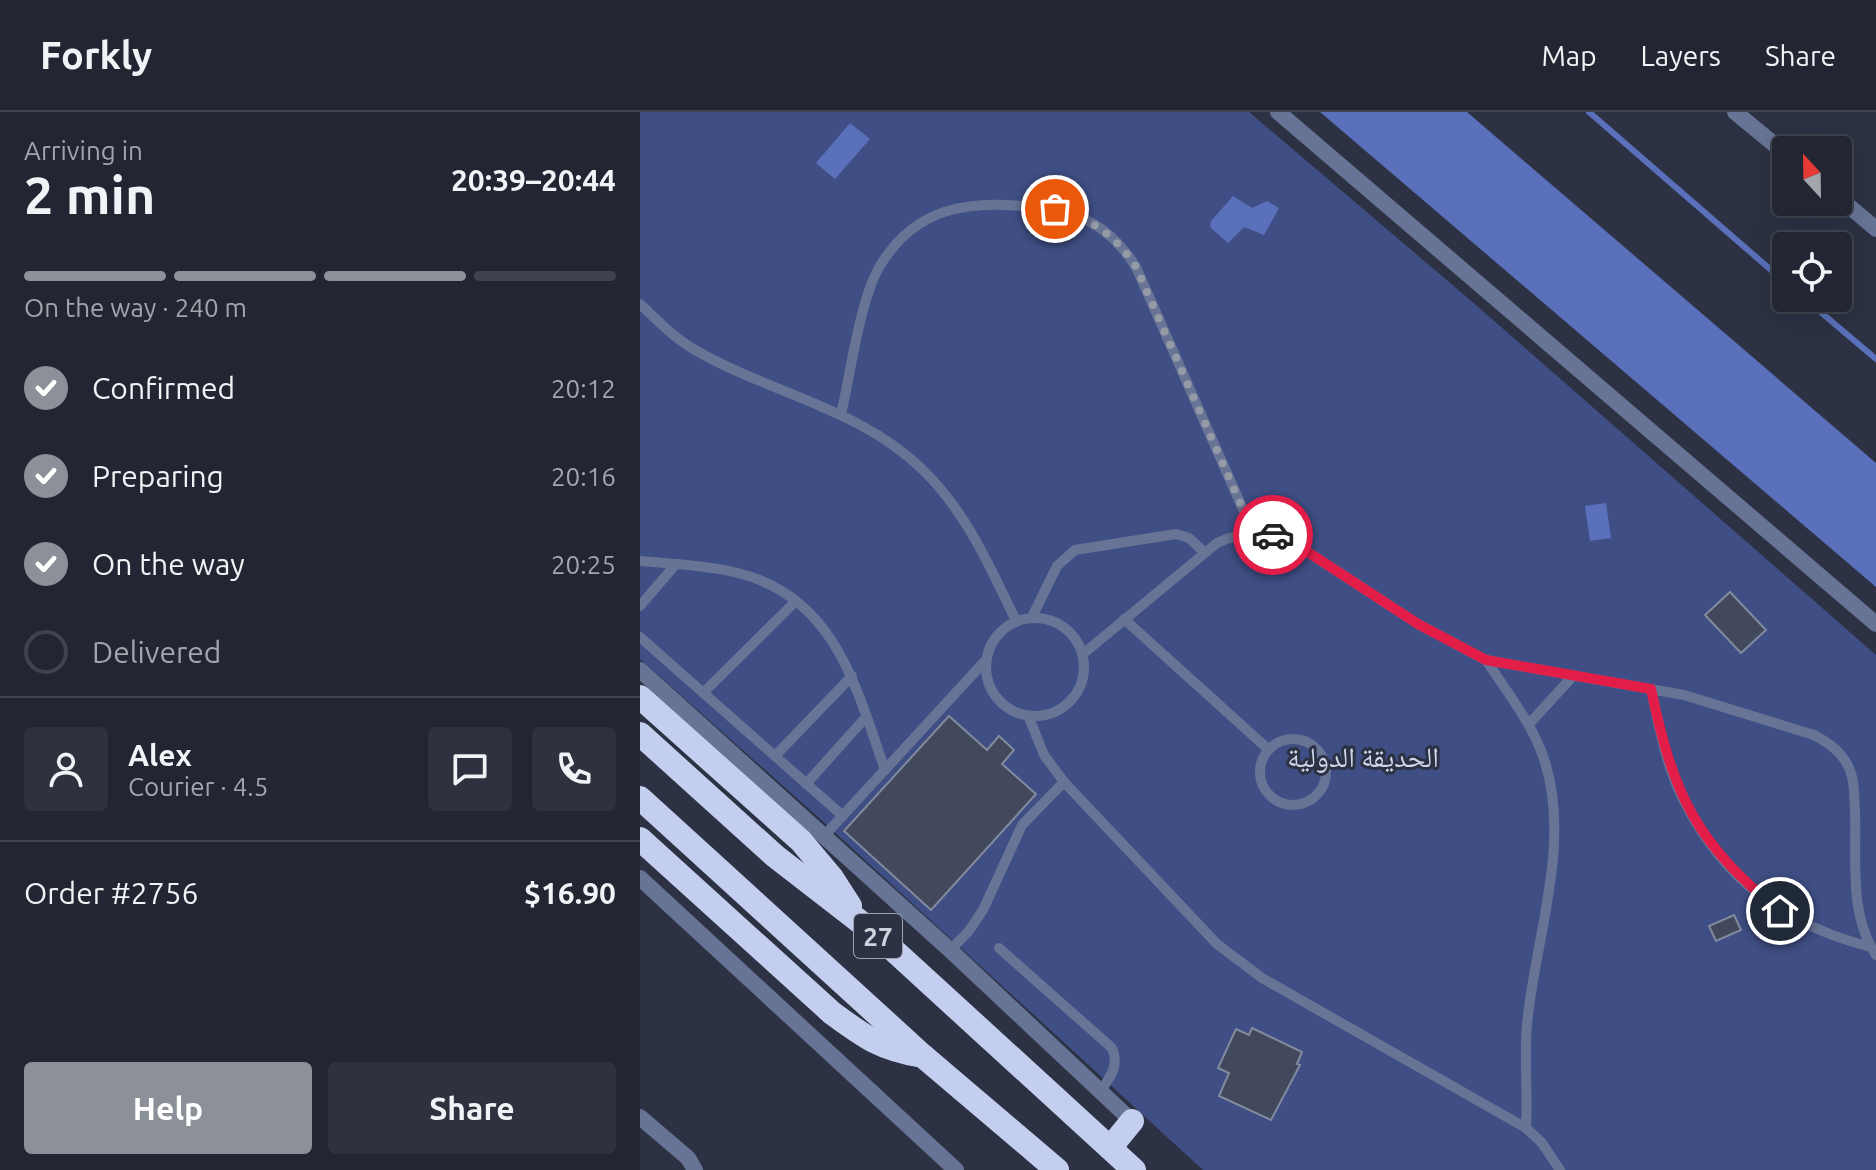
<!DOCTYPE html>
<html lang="en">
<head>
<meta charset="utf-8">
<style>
  body { margin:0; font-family:Ubuntu,"Noto Naskh Arabic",sans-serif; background:#2d323e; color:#f1f3f6; height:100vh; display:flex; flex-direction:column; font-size:30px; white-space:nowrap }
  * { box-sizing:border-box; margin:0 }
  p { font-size:26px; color:#a2a5ac }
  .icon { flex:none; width:44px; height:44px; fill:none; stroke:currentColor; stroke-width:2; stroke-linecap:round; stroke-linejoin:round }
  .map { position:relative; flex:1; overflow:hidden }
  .details { display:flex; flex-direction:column; background:#212632; width:640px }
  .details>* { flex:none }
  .needle { width:52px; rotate:338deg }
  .fabs { position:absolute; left:1132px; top:24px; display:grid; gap:16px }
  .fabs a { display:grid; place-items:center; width:80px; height:80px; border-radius:8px; background:#212632; box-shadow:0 8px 32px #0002,0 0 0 2px #3e434d; font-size:40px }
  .pin { position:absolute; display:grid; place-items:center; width:68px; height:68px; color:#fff; margin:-34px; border:4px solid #fff; border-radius:50%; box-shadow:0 2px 8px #0007 }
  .courier { position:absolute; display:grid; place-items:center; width:80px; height:80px; margin:-40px; border:6px solid #e11d48; border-radius:50%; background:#fff; color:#222; box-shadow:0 2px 10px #0007 }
  .summary em { font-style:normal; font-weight:700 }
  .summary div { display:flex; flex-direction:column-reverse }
  .summary { display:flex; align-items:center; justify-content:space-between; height:136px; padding:0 24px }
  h1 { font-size:52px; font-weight:700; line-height:60px }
  .bar { display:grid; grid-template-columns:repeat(4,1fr); gap:12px 8px; align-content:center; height:96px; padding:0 24px }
  .bar i { height:10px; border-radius:6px; background:#3e434d }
  .bar .selected { background:#8c9099 }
  .bar p { grid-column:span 4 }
  .line { display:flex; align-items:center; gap:20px; padding:0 24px; border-top:2px solid #3e434d }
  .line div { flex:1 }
  .round { display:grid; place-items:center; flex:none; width:84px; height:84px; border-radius:8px; background:#2d323e }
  ol { padding:0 24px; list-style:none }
  li { display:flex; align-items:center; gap:24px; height:88px }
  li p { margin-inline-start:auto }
  li .icon { padding:8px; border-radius:50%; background:#8c9099; color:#fff; stroke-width:4 }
  li:last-child { color:#a2a5ac }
  li i { width:44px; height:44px; border:4px solid #3e434d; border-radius:50% }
  .primary-button { display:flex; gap:16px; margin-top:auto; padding:16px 24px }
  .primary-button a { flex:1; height:92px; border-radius:8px; background:#8c9099; color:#fff; font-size:32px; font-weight:700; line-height:92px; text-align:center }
  .primary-button a+a { background:#2d323e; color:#f1f3f6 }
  header { display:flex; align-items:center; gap:48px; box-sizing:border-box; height:112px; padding:0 40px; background:#212632; border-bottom:2px solid #3e434d }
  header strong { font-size:38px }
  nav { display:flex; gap:44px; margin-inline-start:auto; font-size:28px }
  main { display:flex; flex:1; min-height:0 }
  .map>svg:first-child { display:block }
</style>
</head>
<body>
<header>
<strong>Forkly</strong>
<nav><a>Map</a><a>Layers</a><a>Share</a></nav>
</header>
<main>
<section class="details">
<div class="summary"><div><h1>2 min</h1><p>Arriving in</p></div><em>20:39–20:44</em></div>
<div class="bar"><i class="selected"></i><i class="selected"></i><i class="selected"></i><i></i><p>On the way · 240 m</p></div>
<ol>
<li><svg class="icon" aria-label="check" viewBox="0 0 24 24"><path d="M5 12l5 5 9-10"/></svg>Confirmed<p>20:12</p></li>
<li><svg class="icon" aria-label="check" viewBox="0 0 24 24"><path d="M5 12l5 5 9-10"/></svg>Preparing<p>20:16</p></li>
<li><svg class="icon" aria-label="check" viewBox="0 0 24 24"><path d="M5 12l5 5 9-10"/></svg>On the way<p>20:25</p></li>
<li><i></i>Delivered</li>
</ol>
<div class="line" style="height:144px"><a class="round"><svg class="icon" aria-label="person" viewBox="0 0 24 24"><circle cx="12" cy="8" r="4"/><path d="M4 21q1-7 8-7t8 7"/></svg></a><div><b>Alex</b><p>Courier · 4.5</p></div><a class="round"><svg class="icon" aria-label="chat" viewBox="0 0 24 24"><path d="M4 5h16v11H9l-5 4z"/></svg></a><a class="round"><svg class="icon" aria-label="phone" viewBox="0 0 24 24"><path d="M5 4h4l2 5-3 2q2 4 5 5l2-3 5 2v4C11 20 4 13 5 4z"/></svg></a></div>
<div class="line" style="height:104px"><div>Order #2756</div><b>$16.90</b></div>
<div class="primary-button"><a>Help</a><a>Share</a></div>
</section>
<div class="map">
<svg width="1236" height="1058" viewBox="0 0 1236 1058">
  <rect width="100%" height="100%" fill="#2c3243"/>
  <path fill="#3f4e84" d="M0 0H609L829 187 1236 543V1058H563L178 705 0 547Z"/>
  <g fill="#5a70ba">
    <path d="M680 0H827L1236 351V475Z"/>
    <path d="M210 11 230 27 195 67 176 51Z"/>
    <path d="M593 84 612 96 627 89 639 96 624 123 604 115 588 131 570 115 571 109Z"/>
    <path d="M966 391 971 426 950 429 945 394Z"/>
  </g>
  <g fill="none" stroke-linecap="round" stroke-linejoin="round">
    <g stroke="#5a70ba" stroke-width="6">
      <path d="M949 0 1146 171"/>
      <path d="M1164 186 1236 247"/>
    </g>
  </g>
  <g fill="#43495c" stroke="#828a9e" stroke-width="2">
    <path d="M1090 480 1126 518 1101 541 1065 503Z"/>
    <path d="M309 604 347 638 359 624 374 638 362 652 396 682 291 798 204 719Z"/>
    <path d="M1094 803 1101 818 1076 829 1069 814Z"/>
    <path d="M612 916 662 940 657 952 660 953 631 1008 579 984 589 961 578 956 596 917 609 923Z"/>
  </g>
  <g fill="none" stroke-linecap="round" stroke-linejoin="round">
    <g stroke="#687495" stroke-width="10">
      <path d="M0 192C18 209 35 227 57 239 132 282 220 296 283 358 327 401 350 455 376 509"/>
      <path d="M201 302C211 261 220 182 243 149 277 97 325 89 382 94 434 98 467 109 496 155L613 420"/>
      <path d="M0 449C32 452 66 453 98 461 195 485 216 575 245 658"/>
      <path d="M0 494 36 452"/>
      <path d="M392 505 417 454 435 438 536 422 549 426 564 440"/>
      <circle cx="395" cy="555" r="49"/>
      <path d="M484 507 628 637"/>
      <path d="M0 525 203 704"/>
      <path d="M443 542 577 431C605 418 629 418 657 433L778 512 846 548 1044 583 1174 623C1189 631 1202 640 1209 656 1215 669 1214 684 1215 699 1217 746 1208 801 1236 843"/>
      <path d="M846 548C867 580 892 611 904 647 932 731 895 827 887 912 884 946 888 981 886 1016"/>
      <path d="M1011 577C1019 614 1026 654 1044 689 1084 768 1145 813 1231 835"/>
      <path d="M63 581 156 489"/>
      <path d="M388 603 404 643 424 670 577 832 622 866 886 1016 902 1031 920 1058"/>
      <path d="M889 612 933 564"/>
      <circle cx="653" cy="660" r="33"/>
      <path d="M135 644 212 564"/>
      <path d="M166 672 226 605"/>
      <path d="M184 724 345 549"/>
      <path d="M359 836 472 936C480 954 470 965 460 980"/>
      <path d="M310 838 328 820 343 798 382 713 424 670"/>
    </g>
    <g stroke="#687495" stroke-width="16">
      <path d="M638 0 1236 512"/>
      <path d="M1095 0 1146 42"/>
      <path d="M1198 85 1236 117"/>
      <path d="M0 558 310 838 492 1009"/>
      <path d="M0 766 316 1058"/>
      <path d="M0 1005 48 1046 55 1058"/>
    </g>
    <g stroke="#c4cff0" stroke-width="24">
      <path d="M0 585 161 729 192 766 210 794"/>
      <path d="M0 622 135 744 237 823 494 1058"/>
      <path d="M0 686 283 944 417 1058"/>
      <path d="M0 727 192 901C226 926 241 937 283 944"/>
      <path d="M470 1036 492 1009"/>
    </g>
  </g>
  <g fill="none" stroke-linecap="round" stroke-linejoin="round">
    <path stroke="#959aa7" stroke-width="8" stroke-dasharray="0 14.4" d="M415 97C450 105 476 124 496 155L613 420 633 423"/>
    <path stroke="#e11d48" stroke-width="10" d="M633 423 657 433 778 512 846 548 1011 577C1033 681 1055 731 1140 799"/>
  </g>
  <g text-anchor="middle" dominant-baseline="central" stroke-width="6" stroke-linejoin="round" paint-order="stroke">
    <rect fill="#2c3243" stroke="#9da2af" stroke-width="2" x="214" y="802" width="48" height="44" rx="6"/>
    <g font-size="26" font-weight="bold" fill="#ced2dd">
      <text x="238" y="824">27</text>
    </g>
    <g font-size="28" fill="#cfd7eb" stroke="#2c3243">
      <text x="723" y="644">الحديقة الدولية</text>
    </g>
  </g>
</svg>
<div class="fabs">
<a><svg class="needle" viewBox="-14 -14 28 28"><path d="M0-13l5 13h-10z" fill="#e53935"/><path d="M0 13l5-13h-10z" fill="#a2a5ac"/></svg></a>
<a><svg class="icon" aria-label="locate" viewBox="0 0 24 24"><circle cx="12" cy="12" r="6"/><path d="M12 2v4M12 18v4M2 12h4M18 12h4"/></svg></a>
</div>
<div class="pin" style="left:415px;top:97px;background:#ea580c"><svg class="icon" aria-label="bag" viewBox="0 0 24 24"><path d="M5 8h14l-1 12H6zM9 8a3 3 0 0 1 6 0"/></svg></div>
<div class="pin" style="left:1140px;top:799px;background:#1f2937"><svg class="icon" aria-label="home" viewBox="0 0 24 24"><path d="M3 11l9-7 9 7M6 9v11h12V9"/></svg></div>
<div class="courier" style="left:633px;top:423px"><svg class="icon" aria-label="car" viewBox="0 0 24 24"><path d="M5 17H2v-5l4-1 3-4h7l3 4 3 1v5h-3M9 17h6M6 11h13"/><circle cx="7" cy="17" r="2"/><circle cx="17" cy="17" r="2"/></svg></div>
</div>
</main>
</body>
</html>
